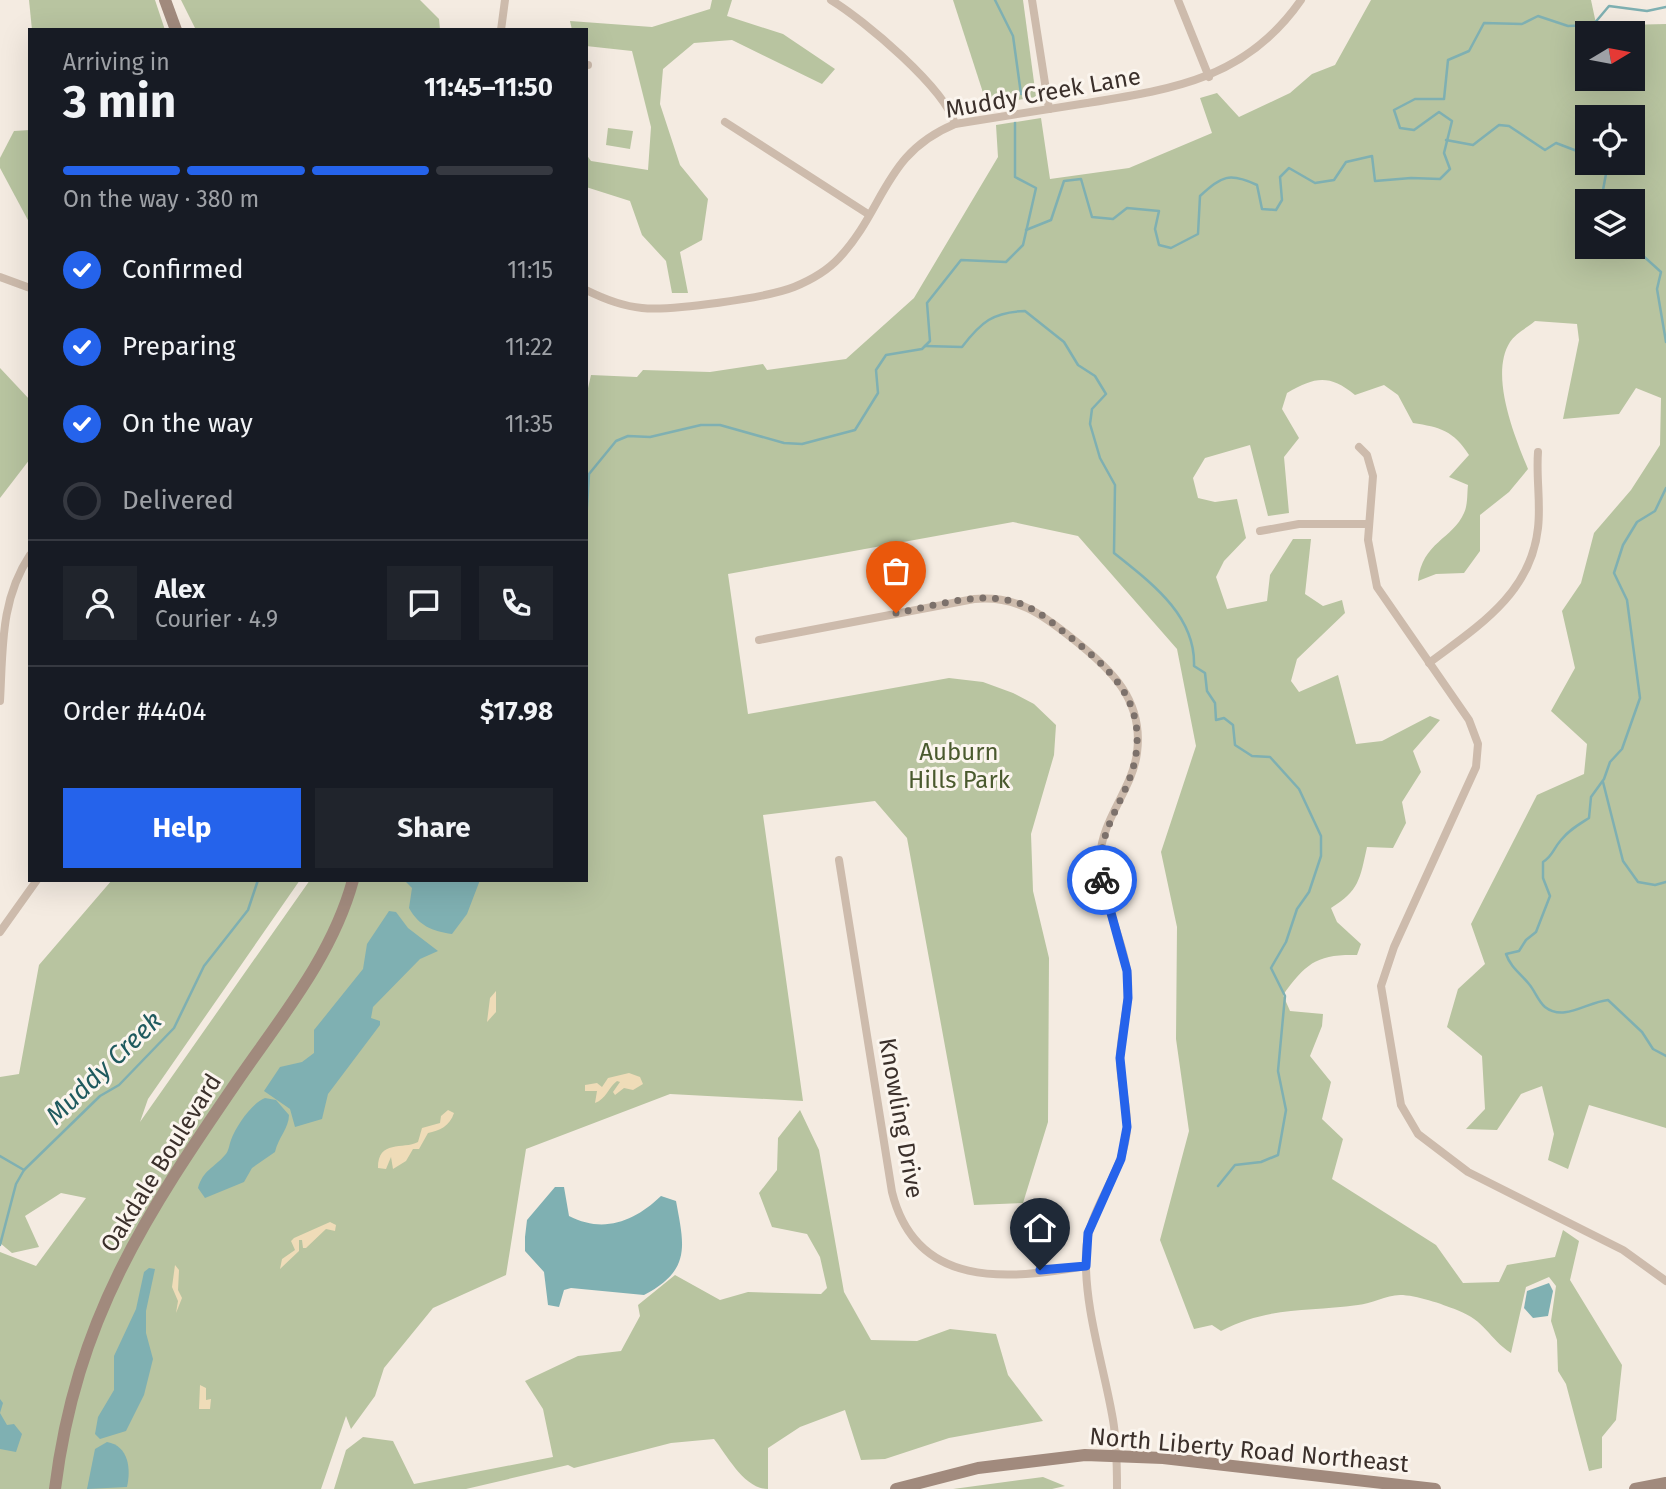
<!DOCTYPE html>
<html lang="en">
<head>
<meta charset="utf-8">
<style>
  body { margin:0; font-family:"Fira Sans",sans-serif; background:#20242c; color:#f1f3f6; height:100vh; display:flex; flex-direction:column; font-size:26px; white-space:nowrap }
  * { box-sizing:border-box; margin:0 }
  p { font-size:23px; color:#9ea1a6 }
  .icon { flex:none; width:38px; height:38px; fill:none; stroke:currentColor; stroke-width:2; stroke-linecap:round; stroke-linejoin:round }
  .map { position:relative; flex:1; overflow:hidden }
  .drawer { position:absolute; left:28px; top:28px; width:560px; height:854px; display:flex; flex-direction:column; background:#171b24; border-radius:0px; box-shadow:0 7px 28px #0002 }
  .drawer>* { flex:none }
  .needle { width:46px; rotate:80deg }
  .tools { position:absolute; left:1575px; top:21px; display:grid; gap:14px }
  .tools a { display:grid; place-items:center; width:70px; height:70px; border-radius:0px; background:#171b24; box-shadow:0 7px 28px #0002; font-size:35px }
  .pin { position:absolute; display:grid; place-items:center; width:60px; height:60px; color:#fff; margin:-72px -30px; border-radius:50% 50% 50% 0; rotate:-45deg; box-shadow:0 0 7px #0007 }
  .pin .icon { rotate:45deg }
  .courier { position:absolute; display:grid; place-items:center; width:70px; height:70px; margin:-35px; border:5px solid #2563eb; border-radius:50%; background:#fff; color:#222; box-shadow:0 2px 9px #0007 }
  .headline em { font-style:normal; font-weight:700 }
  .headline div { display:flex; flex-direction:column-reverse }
  .headline { display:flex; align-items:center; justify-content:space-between; height:119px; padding:0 35px }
  h1 { font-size:46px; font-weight:700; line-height:52px }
  .bar { display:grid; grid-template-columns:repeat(4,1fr); gap:10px 7px; align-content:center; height:84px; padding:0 35px }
  .bar i { height:9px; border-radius:5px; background:#363941 }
  .bar .current { background:#2563eb }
  .bar p { grid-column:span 4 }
  .line { display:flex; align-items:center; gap:18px; padding:0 35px; border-top:2px solid #363941 }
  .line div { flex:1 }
  .round { display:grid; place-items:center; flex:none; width:74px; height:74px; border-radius:0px; background:#20242c }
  ol { padding:0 35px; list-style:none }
  li { display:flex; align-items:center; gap:21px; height:77px }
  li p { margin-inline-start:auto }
  li .icon { padding:7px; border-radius:50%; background:#2563eb; color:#fff; stroke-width:4 }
  li:last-child { color:#9ea1a6 }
  li i { width:38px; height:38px; border:4px solid #363941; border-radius:50% }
  .cta { display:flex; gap:14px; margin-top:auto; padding:14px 35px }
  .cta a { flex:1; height:80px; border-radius:0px; background:#2563eb; color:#fff; font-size:28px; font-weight:700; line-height:80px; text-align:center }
  .cta a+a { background:#20242c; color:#f1f3f6 }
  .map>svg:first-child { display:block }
</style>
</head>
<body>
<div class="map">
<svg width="1666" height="1489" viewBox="0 0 1666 1489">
  <rect width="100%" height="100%" fill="#f4ebe1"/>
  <g fill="#b8c4a0" fill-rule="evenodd">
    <path d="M29 0H155L165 30H32Z"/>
    <path d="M181 0H420L439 19 440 30H196Z"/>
    <path d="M712 0H732L727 16 783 34 835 69 822 84 732 40 694 43 663 69 660 104 680 165 708 199 702 240 680 252 688 293H672L666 261 642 235 630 201 586 187V154L591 161 648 170 651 127 632 51 586 46V30H572L570 21 652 27 710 9Z"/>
    <path d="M953 0H1023L1036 97 987 105Z"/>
    <path d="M1371 0H1591L1598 33H1587V79H1633V33L1607 32 1625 25 1666 24V1128L1589 1105 1568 1169 1548 1160 1554 1134 1542 1086 1521 1094 1497 1130 1466 1129 1485 1109 1482 1056 1447 1027 1458 989 1485 964 1471 924 1537 795 1584 774 1587 744 1551 711 1575 668 1562 611 1581 583 1594 533 1631 490 1660 445 1661 398 1636 388 1619 414 1563 419 1579 340 1577 324 1535 321C1528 327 1515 334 1510 342 1489 375 1515 437 1528 469L1509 492 1480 515V551L1464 573 1436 574 1418 581C1422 542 1453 539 1464 513 1468 505 1467 493 1468 485L1449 477 1469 455C1454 431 1440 427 1413 423L1398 395 1384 385 1355 395C1329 374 1315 377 1287 393L1282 409 1299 438 1284 457 1289 513 1268 516 1250 445 1205 458 1193 478 1198 498 1215 502 1237 499 1246 538 1224 561 1216 577 1227 609 1267 601 1270 575 1293 539H1311L1305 594 1323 606 1342 600 1345 613 1297 659 1291 681 1299 692 1338 675 1356 744 1382 741 1430 716 1440 720 1413 751 1421 772 1402 802 1406 823 1393 848 1367 847C1360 879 1359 891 1331 908L1337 922 1361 944 1357 955C1317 954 1306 963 1283 995L1290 1011 1323 1014 1322 1026 1310 1056 1331 1082 1322 1119 1343 1139 1332 1179 1436 1245 1463 1283 1499 1282 1507 1265 1555 1257 1563 1230 1579 1241 1570 1280 1622 1365 1616 1420 1602 1437V1468L1589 1471 1566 1384 1558 1371 1557 1340 1551 1321 1556 1286 1549 1277 1526 1287 1511 1353C1488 1338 1486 1321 1457 1310 1442 1304 1416 1295 1400 1295 1386 1295 1371 1304 1358 1305 1307 1312 1269 1306 1221 1331L1212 1325 1194 1329 1160 1240 1189 1131 1176 1039 1177 927 1161 852 1196 746 1177 649 1078 536 1013 522 728 574 748 714 949 678 983 682 1013 693 1034 704 1056 725 1054 755 1031 834 1033 891 1049 958 1048 1122 1023 1203 974 1205 907 838 875 801 763 815 803 1101 670 1094 526 1149 506 1275 433 1308 384 1368 375 1396 351 1429 346 1416 321 1489H0V1252L36 1266 86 1198 61 1193 25 1216 39 1247 12 1253 0 1243V1077L19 1074 39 965 112 880H300L148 1099 140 1122 310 880H586V397L591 375 637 377 643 370 710 372 763 364 767 370 846 359 914 298 998 157 996 125 1041 118 1050 179 1129 168 1212 133 1200 98 1217 93 1239 117 1290 93 1312 74 1335 65ZM1587 117H1633V163H1587ZM1587 201H1633V247H1587Z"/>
    <path d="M608 128 633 131 630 149 606 145Z"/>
    <path d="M30 130V224L0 168V158L14 131Z"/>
    <path d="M0 368 30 400V459L0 498Z"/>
    <path d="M800 1110 819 1150 844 1292 871 1340 917 1341 950 1329 996 1334 1008 1375 1043 1421 949 1438 885 1459 861 1460 845 1410 800 1427 768 1448V1489C744 1489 727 1455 714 1439L671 1443 574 1468 568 1465 466 1489H334L346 1450 363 1437 393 1441 414 1484 553 1457 543 1409 525 1381 578 1356 621 1351 640 1316 638 1305 675 1275 720 1300 748 1292 821 1294 827 1288 820 1257 807 1234 772 1227 759 1193 777 1170 778 1138Z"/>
    <path d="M1043 1477 1065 1486 1052 1489H953Z"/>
  </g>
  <g fill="#efdcb8">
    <path d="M496 991V1012L487 1022 490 998Z"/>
    <path d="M629 1073 640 1077 643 1084 633 1090 624 1088 615 1095 613 1092 620 1082 617 1081C608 1088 606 1099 595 1103L597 1091H585V1085L597 1083 602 1087 608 1078Z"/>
    <path d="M448 1110 454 1113C450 1126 439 1131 428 1133L419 1149H413L406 1161 393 1169 391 1157 386 1169 378 1168C378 1139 403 1150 418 1142L422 1128 440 1123 441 1116Z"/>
    <path d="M330 1222 336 1225 335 1231 326 1229 306 1248H303L302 1240H299V1251L280 1269 282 1259 295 1250 291 1241 294 1238Z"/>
    <path d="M175 1265 179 1270 178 1290 182 1298 176 1313 178 1301 172 1287Z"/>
    <path d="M200 1385 206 1388V1400L211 1399 210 1409H199Z"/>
  </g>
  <g fill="#7fb0b2">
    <path d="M404 880H480L467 914 452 934C432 931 419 926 409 908L412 888Z"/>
    <path d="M389 911 396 912 408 928 438 951 420 959 373 1007 371 1018 380 1021V1025L328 1094 322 1119 295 1127 290 1109 264 1091 280 1067 302 1062 314 1053V1030L363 969 367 944Z"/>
    <path d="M265 1098 276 1100 289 1115C289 1128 278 1138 275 1152L252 1168 244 1182 205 1198 198 1188C203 1170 214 1168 225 1155 229 1151 229 1145 231 1140 236 1126 252 1103 265 1098Z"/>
    <path d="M555 1187H564L569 1216C604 1234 635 1221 661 1196L676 1201C684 1245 692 1270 644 1295L571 1288 564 1290 559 1307 548 1305 544 1272 525 1251V1237L527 1220Z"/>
    <path d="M149 1268 155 1269 146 1311V1333L153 1359 144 1395 126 1431 100 1439 95 1434 98 1417 114 1390V1356L136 1309 144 1272Z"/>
    <path d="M1549 1283 1553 1291 1548 1316 1533 1318 1524 1308 1527 1291Z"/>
    <path d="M0 1399 3 1403 0 1413 7 1425 14 1424 22 1434 16 1452 0 1449Z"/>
    <path d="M107 1442C129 1446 131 1469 127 1487L87 1489 95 1449Z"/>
  </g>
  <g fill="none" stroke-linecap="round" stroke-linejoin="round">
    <g stroke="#7fb0b2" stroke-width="2.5">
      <path d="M995 0 1013 36 1021 94"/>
      <path d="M1446 140 1473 145 1499 125 1509 126 1545 150 1556 143 1577 151 1587 144"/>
      <path d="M1601 201 1608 163"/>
      <path d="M1026 230 1051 220 1064 181 1081 179 1092 217 1113 219 1127 208 1159 211 1155 229 1159 245 1171 248 1198 234 1200 196C1222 176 1229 172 1257 185L1262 209 1276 210 1282 200 1280 177 1289 168 1315 183 1334 180 1346 162 1372 156 1375 181 1411 178 1440 179 1450 169 1444 153 1452 121 1439 112 1414 130 1400 128 1394 110 1415 99H1444L1448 60 1469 51 1484 23 1522 24 1538 16 1568 26 1593 25 1609 6 1647 11 1666 7"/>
      <path d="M1607 247 1615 255 1640 253 1661 272 1657 289 1666 342"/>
      <path d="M925 346 962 347C981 322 993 312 1025 311L1064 342 1078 365 1095 376 1106 394 1092 409 1090 424 1100 458 1115 485 1114 553C1150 582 1196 615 1194 666L1205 673 1207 691 1215 703 1216 720 1224 718 1233 725 1235 745 1252 756 1270 757 1299 789 1321 836V856L1309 892 1297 909 1286 942 1271 968 1285 996 1278 1071 1286 1110 1278 1155 1261 1162 1235 1165 1218 1186"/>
      <path d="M1666 488 1655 511 1637 522 1623 545 1614 573 1627 600 1640 698 1622 749 1610 762 1604 779 1591 797 1589 818C1578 825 1569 830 1561 840 1553 849 1553 856 1543 862V878L1550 896 1536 932 1526 940 1519 951 1506 954C1511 968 1520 973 1529 984 1535 991 1538 1001 1545 1007 1564 1022 1587 1002 1608 1000L1642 1032 1653 1049 1666 1056"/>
      <path d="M586 523 589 474 616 441 628 436 650 437 701 425H720L784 443 802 444 855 430 878 393 876 370 886 355 922 349 930 341 927 303 961 260 1006 262 1023 245 1036 188 1015 177V123"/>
      <path d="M1603 782 1623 861 1638 882 1655 885 1666 882"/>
      <path d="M0 1156 24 1170"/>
      <path d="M0 1245 16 1184 24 1170 100 1096 119 1085 174 1028 204 966 248 910 258 880"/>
    </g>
    <g stroke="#cdbbac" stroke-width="8">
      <path d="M831 0C864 20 945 88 955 124"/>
      <path d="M1032 0 1049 109"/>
      <path d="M1178 0 1209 77"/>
      <path d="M501 30 505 0"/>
      <path d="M586 65H588"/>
      <path d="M725 122 868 214"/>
      <path d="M0 277 30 288"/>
      <path d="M586 290C604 299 621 306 642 308 672 311 766 298 794 287 811 280 827 271 839 258 885 209 884 153 955 124 999 117 1043 110 1087 103 1175 89 1247 78 1301 0"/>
      <path d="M1359 447 1367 455 1373 476 1368 540 1377 587 1469 720 1478 744 1476 767 1394 947 1381 986 1401 1105 1418 1134 1468 1172 1623 1250 1666 1281"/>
      <path d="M1260 531 1299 524H1367"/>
      <path d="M759 640 974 599C1016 595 1042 614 1073 639 1111 669 1144 700 1137 753 1132 790 1102 819 1100 857 1099 896 1121 932 1127 970 1132 1001 1120 1029 1120 1060 1120 1083 1128 1105 1127 1128 1125 1173 1087 1208 1086 1253 1084 1309 1104 1366 1113 1420 1117 1443 1117 1466 1117 1489"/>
      <path d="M1429 663C1477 627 1531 594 1538 528 1541 503 1536 478 1538 452"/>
      <path d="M0 701C3 649 0 600 30 555"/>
      <path d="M839 860 892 1192C916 1289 1007 1280 1086 1266"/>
      <path d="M0 932 37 880"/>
    </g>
    <g stroke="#a18a7d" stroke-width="12">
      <path d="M165 0 176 30"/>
      <path d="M55 1489C76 1319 146 1214 240 1077 283 1015 333 954 353 880"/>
      <path d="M896 1489 978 1468 1085 1455 1163 1458 1435 1489"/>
      <path d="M1635 1489 1666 1483"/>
    </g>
  </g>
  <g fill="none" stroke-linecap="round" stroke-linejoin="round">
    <path stroke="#7c716b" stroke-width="7" stroke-dasharray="0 12.6" d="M896 613C931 607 971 593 1007 600 1032 604 1050 621 1070 637 1109 668 1144 699 1136 754 1129 801 1094 827 1102 880"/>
    <path stroke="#2563eb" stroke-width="9" d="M1040 1270 1086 1266 1088 1233 1121 1159 1127 1127 1120 1058 1128 998 1127 971 1102 880"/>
  </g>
  <g text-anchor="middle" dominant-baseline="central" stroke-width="6" stroke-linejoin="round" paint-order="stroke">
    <g font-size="24" fill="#3b302b" stroke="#fbf5ee">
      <text transform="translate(1043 93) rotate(-10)">Muddy Creek Lane</text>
      <text transform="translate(901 1118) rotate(80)">Knowling Drive</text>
      <text transform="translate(161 1163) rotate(-58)">Oakdale Boulevard</text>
      <text transform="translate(1249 1450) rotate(5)">North Liberty Road Northeast</text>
    </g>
    <g font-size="24" fill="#4a5a2e" stroke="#fbf5ee">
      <text x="959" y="752">Auburn<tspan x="959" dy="28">Hills Park</tspan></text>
    </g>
    <g font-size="26" font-style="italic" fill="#1f5a5e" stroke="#fbf5ee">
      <text transform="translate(104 1068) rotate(-44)">Muddy Creek</text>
    </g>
  </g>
</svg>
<div class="tools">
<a><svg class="needle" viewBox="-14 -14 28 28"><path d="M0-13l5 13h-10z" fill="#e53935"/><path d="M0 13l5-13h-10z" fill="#9ea1a6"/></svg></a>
<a><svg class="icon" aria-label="locate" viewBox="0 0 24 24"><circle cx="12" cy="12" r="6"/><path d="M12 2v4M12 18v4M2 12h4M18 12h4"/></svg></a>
<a><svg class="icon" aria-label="layers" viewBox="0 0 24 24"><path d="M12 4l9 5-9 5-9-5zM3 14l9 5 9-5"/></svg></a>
</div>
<div class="pin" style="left:896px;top:613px;background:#ea580c"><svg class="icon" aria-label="bag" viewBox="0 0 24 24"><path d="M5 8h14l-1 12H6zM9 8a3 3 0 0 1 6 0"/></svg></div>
<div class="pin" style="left:1040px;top:1270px;background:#1f2937"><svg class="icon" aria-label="home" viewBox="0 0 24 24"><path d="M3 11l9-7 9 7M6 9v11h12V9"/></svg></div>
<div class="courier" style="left:1102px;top:880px"><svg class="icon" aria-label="bike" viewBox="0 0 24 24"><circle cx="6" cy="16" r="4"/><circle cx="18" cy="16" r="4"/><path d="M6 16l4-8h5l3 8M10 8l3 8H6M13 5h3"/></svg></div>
<section class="drawer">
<div class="headline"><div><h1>3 min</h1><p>Arriving in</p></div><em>11:45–11:50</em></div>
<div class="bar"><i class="current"></i><i class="current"></i><i class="current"></i><i></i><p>On the way · 380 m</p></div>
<ol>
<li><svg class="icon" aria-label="check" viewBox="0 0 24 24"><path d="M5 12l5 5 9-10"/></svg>Confirmed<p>11:15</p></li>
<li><svg class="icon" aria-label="check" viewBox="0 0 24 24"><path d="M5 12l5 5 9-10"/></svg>Preparing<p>11:22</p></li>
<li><svg class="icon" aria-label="check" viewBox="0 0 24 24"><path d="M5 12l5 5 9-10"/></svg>On the way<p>11:35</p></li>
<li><i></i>Delivered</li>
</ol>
<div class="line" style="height:126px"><a class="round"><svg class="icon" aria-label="person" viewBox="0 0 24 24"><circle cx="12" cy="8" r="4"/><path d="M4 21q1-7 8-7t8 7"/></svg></a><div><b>Alex</b><p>Courier · 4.9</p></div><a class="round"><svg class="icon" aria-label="chat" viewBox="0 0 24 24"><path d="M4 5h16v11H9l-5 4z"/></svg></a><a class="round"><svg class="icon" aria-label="phone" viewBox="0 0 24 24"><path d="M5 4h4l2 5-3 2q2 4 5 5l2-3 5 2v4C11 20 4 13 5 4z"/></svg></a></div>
<div class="line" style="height:91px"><div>Order #4404</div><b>$17.98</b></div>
<div class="cta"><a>Help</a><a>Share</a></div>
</section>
</div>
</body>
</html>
